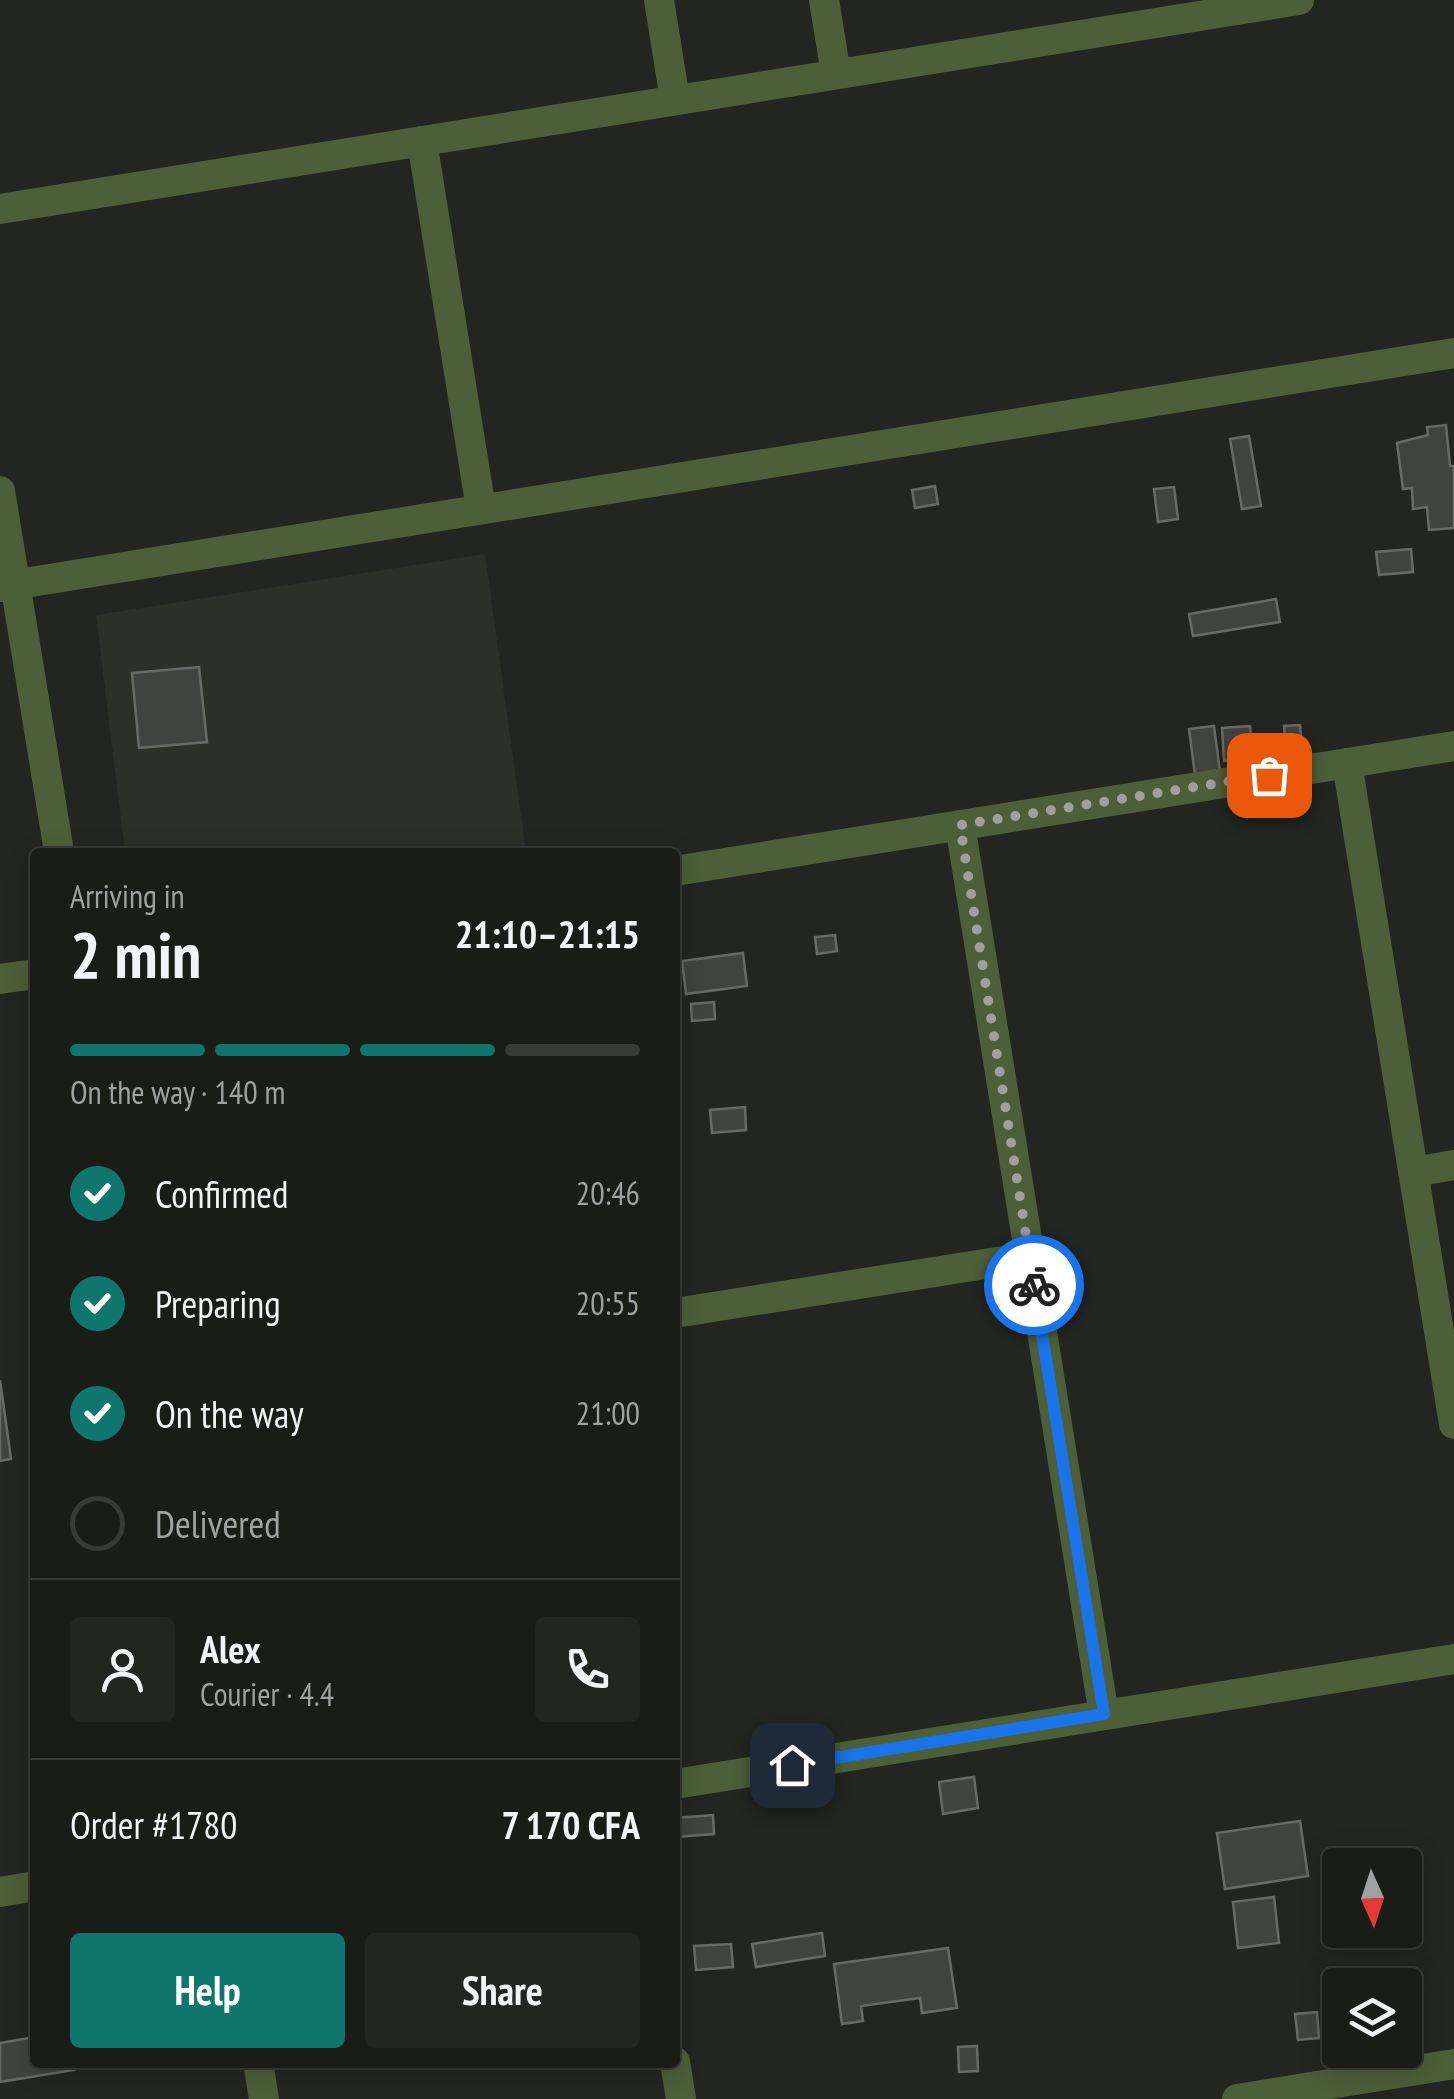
<!DOCTYPE html>
<html lang="en">
<head>
<meta charset="utf-8">
<style>
  body { margin:0; font-family:"PT Sans Narrow",sans-serif; background:#232521; color:#f1f3f6; height:100vh; display:flex; flex-direction:column; font-size:38px; white-space:nowrap }
  * { box-sizing:border-box; margin:0 }
  p { font-size:32px; color:#9fa1a2 }
  .icon { flex:none; width:55px; height:55px; fill:none; stroke:currentColor; stroke-width:2; stroke-linecap:round; stroke-linejoin:round }
  .map { position:relative; flex:1; overflow:hidden }
  .side { position:absolute; left:30px; top:848px; width:650px; height:1220px; display:flex; flex-direction:column; background:#1a1c18; border-radius:10px; box-shadow:0 5px 25px #0003,0 0 0 2px #383a37 }
  .side>* { flex:none }
  .needle { width:65px; rotate:177deg }
  .buttons { position:absolute; left:1322px; top:1848px; display:grid; gap:20px }
  .buttons a { display:grid; place-items:center; width:100px; height:100px; border-radius:10px; background:#1a1c18; box-shadow:0 5px 25px #0003,0 0 0 2px #383a37; font-size:50px }
  .pin { position:absolute; display:grid; place-items:center; width:85px; height:85px; color:#fff; margin:-42px; border-radius:20px; box-shadow:0 5px 15px #0006 }
  .courier { position:absolute; display:grid; place-items:center; width:100px; height:100px; margin:-50px; border:8px solid #1a73e8; border-radius:50%; background:#fff; color:#222; box-shadow:0 2px 12px #0007 }
  .headline em { font-style:normal; font-weight:700 }
  .headline div { display:flex; flex-direction:column-reverse }
  .headline { display:flex; align-items:center; justify-content:space-between; height:170px; padding:0 40px }
  h1 { font-size:65px; font-weight:700; line-height:75px }
  .bar { display:grid; grid-template-columns:repeat(4,1fr); gap:15px 10px; align-content:center; height:120px; padding:0 40px }
  .bar i { height:12px; border-radius:8px; background:#383a37 }
  .bar .active { background:#0f766e }
  .bar p { grid-column:span 4 }
  .line { display:flex; align-items:center; gap:25px; padding:0 40px; border-top:2px solid #383a37 }
  .line div { flex:1 }
  .round { display:grid; place-items:center; flex:none; width:105px; height:105px; border-radius:10px; background:#232521 }
  ol { padding:0 40px; list-style:none }
  li { display:flex; align-items:center; gap:30px; height:110px }
  li p { margin-inline-start:auto }
  li .icon { padding:10px; border-radius:50%; background:#0f766e; color:#fff; stroke-width:4 }
  li:last-child { color:#9fa1a2 }
  li i { width:55px; height:55px; border:5px solid #383a37; border-radius:50% }
  .primary-button { display:flex; gap:20px; margin-top:auto; padding:20px 40px }
  .primary-button a { flex:1; height:115px; border-radius:10px; background:#0f766e; color:#fff; font-size:40px; font-weight:700; line-height:115px; text-align:center }
  .primary-button a+a { background:#232521; color:#f1f3f6 }
  .map>svg:first-child { display:block }
</style>
</head>
<body>
<div class="map">
<svg width="1454" height="2099" viewBox="0 0 1454 2099">
  <rect width="100%" height="100%" fill="#232620"/>
  <path fill="#2b3126" d="M485 554 526 852H125L96 615Z"/>
  <g fill="#41443e" stroke="#686b65" stroke-width="2.5">
    <path d="M1446 425 1450 466H1454V528L1429 530 1427 507 1413 509 1412 488 1403 489 1397 443 1428 435 1427 427Z"/>
    <path d="M1249 436 1261 506 1242 509 1230 439Z"/>
    <path d="M935 486 938 504 915 508 912 490Z"/>
    <path d="M1174 487 1178 519 1158 522 1154 489Z"/>
    <path d="M1411 549 1413 572 1379 575 1376 552Z"/>
    <path d="M1276 599 1280 622 1193 636 1189 614Z"/>
    <path d="M199 667 207 742 139 748 132 673Z"/>
    <path d="M1300 725 1302 751 1286 752 1284 726Z"/>
    <path d="M1214 726 1220 772 1195 775 1189 729Z"/>
    <path d="M1250 726 1253 758 1224 761 1222 728Z"/>
    <path d="M835 935 837 951 817 954 815 937Z"/>
    <path d="M743 953 747 986 686 994 682 961Z"/>
    <path d="M714 1002 715 1019 692 1021 691 1004Z"/>
    <path d="M745 1107 746 1130 712 1133 710 1110Z"/>
    <path d="M0 1380 11 1459 0 1461Z"/>
    <path d="M974 1777 978 1808 943 1814 939 1782Z"/>
    <path d="M713 1815 714 1834 677 1837 675 1818Z"/>
    <path d="M1300 1821 1308 1876 1225 1889 1217 1833Z"/>
    <path d="M1274 1897 1279 1943 1238 1948 1233 1902Z"/>
    <path d="M822 1933 825 1956 756 1967 752 1944Z"/>
    <path d="M731 1944 733 1967 696 1970 694 1946Z"/>
    <path d="M948 1948 957 2008 922 2013 920 1998 861 2006 863 2021 842 2024 834 1964Z"/>
    <path d="M1317 2012 1319 2038 1298 2040 1295 2014Z"/>
    <path d="M35 2037V2062H72L74 2070 0 2082V2043Z"/>
    <path d="M977 2046 978 2071 959 2072 958 2047Z"/>
  </g>
  <g fill="none" stroke-linecap="round" stroke-linejoin="round">
    <g stroke="#4c5f39" stroke-width="30">
      <path d="M659 0 675 100"/>
      <path d="M824 0 836 74"/>
      <path d="M422 141 481 509"/>
      <path d="M0 209 1299 0"/>
      <path d="M0 491 59 852"/>
      <path d="M0 587 1454 353"/>
      <path d="M1347 763 1454 1424"/>
      <path d="M960 825 1104 1715"/>
      <path d="M675 871 1454 746"/>
      <path d="M0 979 35 974"/>
      <path d="M1413 1172 1454 1165"/>
      <path d="M675 1313 1029 1257"/>
      <path d="M675 1784 1454 1659"/>
      <path d="M0 1892 35 1886"/>
      <path d="M258 2062 264 2099"/>
      <path d="M675 2062 681 2099"/>
      <path d="M1237 2099 1454 2064"/>
    </g>
  </g>
  <g fill="none" stroke-linecap="round" stroke-linejoin="round">
    <path stroke="#9da09b" stroke-width="10" stroke-dasharray="0 18" d="M1034 1285 960 825 1269 775"/>
    <path stroke="#1a73e8" stroke-width="12" d="M792 1765 1104 1714 1034 1285"/>
  </g>
</svg>
<div class="buttons">
<a><svg class="needle" viewBox="-14 -14 28 28"><path d="M0-13l5 13h-10z" fill="#e53935"/><path d="M0 13l5-13h-10z" fill="#9fa1a2"/></svg></a>
<a><svg class="icon" aria-label="layers" viewBox="0 0 24 24"><path d="M12 4l9 5-9 5-9-5zM3 14l9 5 9-5"/></svg></a>
</div>
<div class="pin" style="left:1269px;top:775px;background:#ea580c"><svg class="icon" aria-label="bag" viewBox="0 0 24 24"><path d="M5 8h14l-1 12H6zM9 8a3 3 0 0 1 6 0"/></svg></div>
<div class="pin" style="left:792px;top:1765px;background:#1f2937"><svg class="icon" aria-label="home" viewBox="0 0 24 24"><path d="M3 11l9-7 9 7M6 9v11h12V9"/></svg></div>
<div class="courier" style="left:1034px;top:1285px"><svg class="icon" aria-label="bike" viewBox="0 0 24 24"><circle cx="6" cy="16" r="4"/><circle cx="18" cy="16" r="4"/><path d="M6 16l4-8h5l3 8M10 8l3 8H6M13 5h3"/></svg></div>
<section class="side">
<div class="headline"><div><h1>2 min</h1><p>Arriving in</p></div><em>21:10–21:15</em></div>
<div class="bar"><i class="active"></i><i class="active"></i><i class="active"></i><i></i><p>On the way · 140 m</p></div>
<ol>
<li><svg class="icon" aria-label="check" viewBox="0 0 24 24"><path d="M5 12l5 5 9-10"/></svg>Confirmed<p>20:46</p></li>
<li><svg class="icon" aria-label="check" viewBox="0 0 24 24"><path d="M5 12l5 5 9-10"/></svg>Preparing<p>20:55</p></li>
<li><svg class="icon" aria-label="check" viewBox="0 0 24 24"><path d="M5 12l5 5 9-10"/></svg>On the way<p>21:00</p></li>
<li><i></i>Delivered</li>
</ol>
<div class="line" style="height:180px"><a class="round"><svg class="icon" aria-label="person" viewBox="0 0 24 24"><circle cx="12" cy="8" r="4"/><path d="M4 21q1-7 8-7t8 7"/></svg></a><div><b>Alex</b><p>Courier · 4.4</p></div><a class="round"><svg class="icon" aria-label="phone" viewBox="0 0 24 24"><path d="M5 4h4l2 5-3 2q2 4 5 5l2-3 5 2v4C11 20 4 13 5 4z"/></svg></a></div>
<div class="line" style="height:130px"><div>Order #1780</div><b>7 170 CFA</b></div>
<div class="primary-button"><a>Help</a><a>Share</a></div>
</section>
</div>
</body>
</html>
